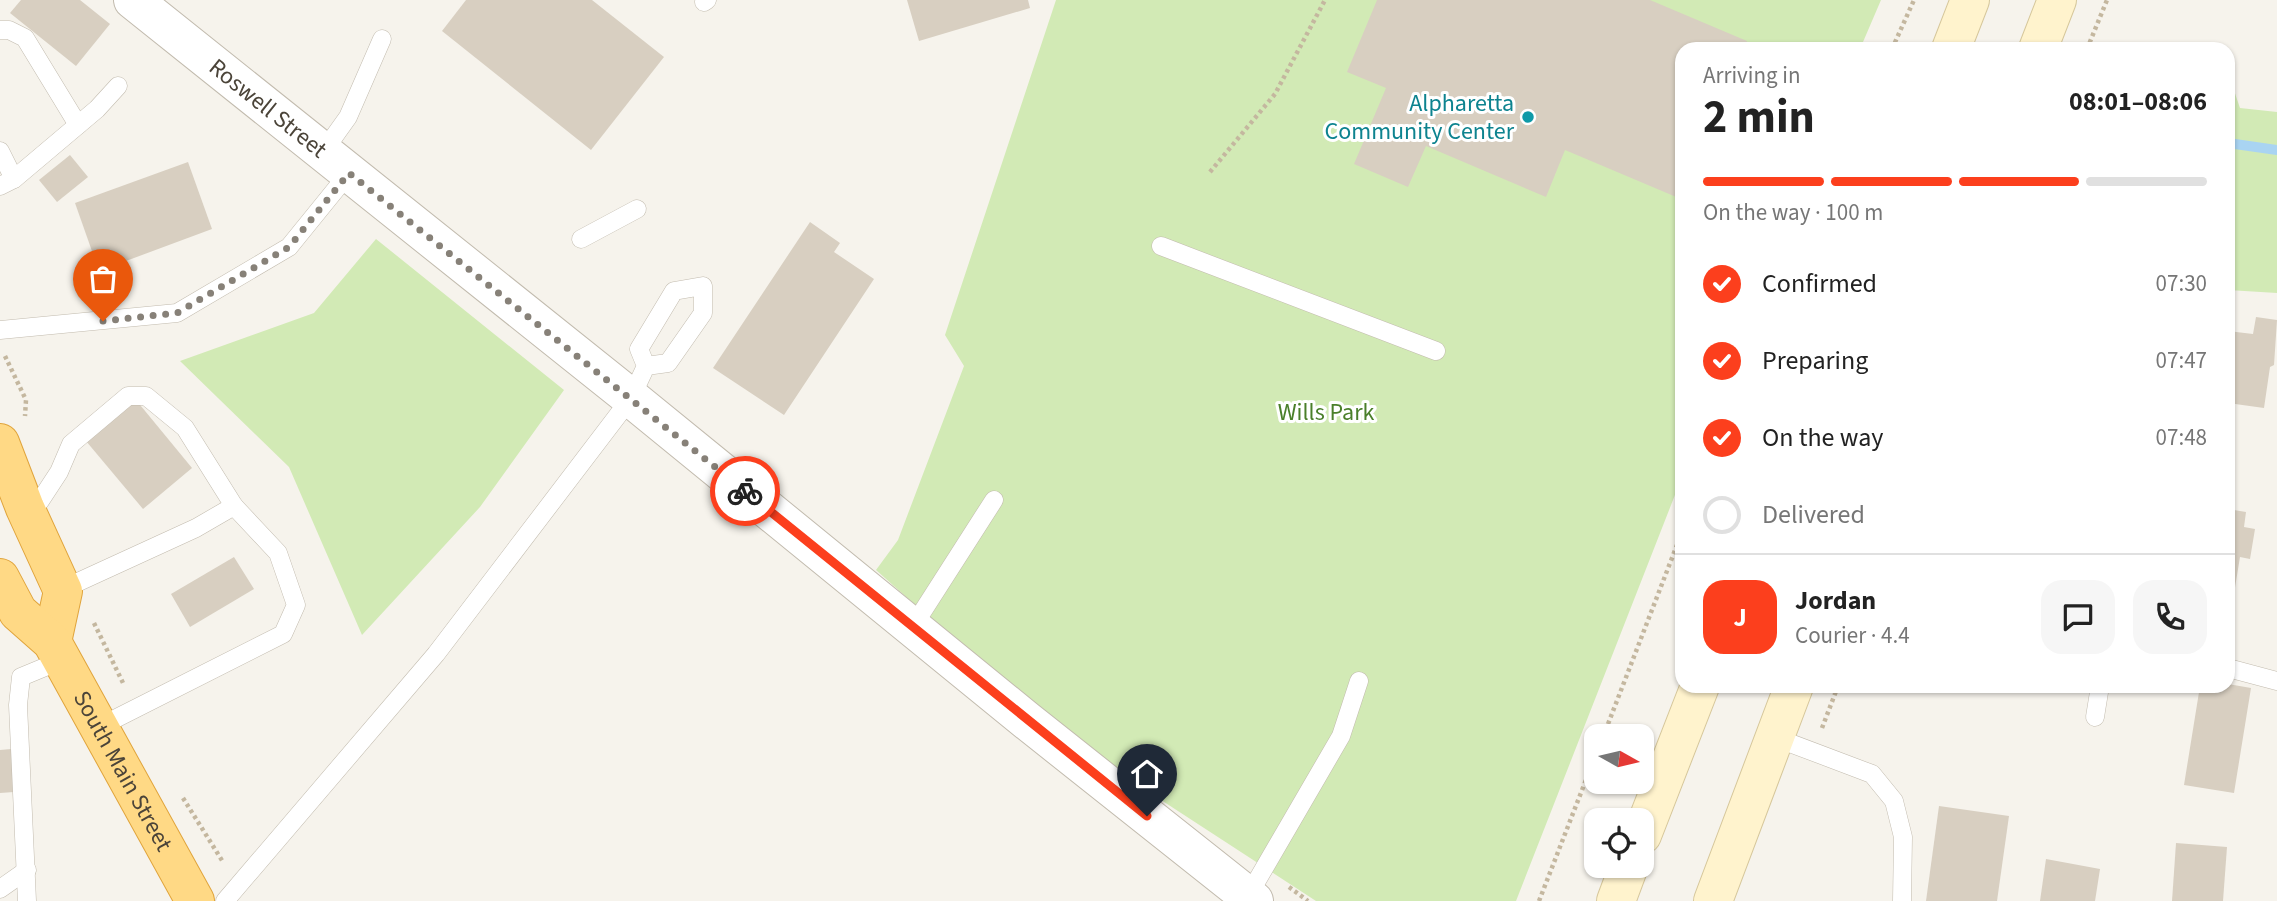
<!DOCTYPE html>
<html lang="en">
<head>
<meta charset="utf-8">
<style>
  body { margin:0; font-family:"Source Sans 3",sans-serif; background:#f6f6f6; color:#222; height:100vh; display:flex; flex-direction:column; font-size:26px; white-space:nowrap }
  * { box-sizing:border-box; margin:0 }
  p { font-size:23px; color:#767676 }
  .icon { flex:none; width:38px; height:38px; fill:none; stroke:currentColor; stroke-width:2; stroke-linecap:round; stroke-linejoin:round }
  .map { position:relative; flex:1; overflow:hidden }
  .drawer { position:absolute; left:1675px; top:42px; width:560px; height:651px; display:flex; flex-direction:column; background:#fff; border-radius:21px; box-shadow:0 2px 5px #0004 }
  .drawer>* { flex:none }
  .needle { width:46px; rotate:98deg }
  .buttons { position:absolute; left:1584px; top:724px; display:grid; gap:14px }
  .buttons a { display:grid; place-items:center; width:70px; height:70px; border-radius:14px; background:#fff; box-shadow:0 2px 5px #0004; font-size:35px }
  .pin { position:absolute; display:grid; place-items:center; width:60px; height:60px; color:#fff; margin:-72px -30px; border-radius:50% 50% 50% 0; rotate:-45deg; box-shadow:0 0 7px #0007 }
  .pin .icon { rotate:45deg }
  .courier { position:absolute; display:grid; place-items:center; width:70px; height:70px; margin:-35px; border:5px solid #fc3f1d; border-radius:50%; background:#fff; color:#222; box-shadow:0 2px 9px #0007 }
  .head em { font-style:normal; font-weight:700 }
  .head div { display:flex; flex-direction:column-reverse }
  .head { display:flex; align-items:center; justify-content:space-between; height:119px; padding:0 28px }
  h1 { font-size:46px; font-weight:700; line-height:52px }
  .bar { display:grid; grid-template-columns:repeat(4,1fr); gap:10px 7px; align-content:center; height:84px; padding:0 28px }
  .bar i { height:9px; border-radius:5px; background:#e0e0e0 }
  .bar .active { background:#fc3f1d }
  .bar p { grid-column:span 4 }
  .line { display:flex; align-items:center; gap:18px; padding:0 28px; border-top:2px solid #e0e0e0 }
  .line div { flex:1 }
  .round { display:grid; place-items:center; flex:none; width:74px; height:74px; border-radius:21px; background:#f6f6f6 }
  ol { padding:0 28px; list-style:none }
  li { display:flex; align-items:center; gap:21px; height:77px }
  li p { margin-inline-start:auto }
  li .icon { padding:7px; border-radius:50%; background:#fc3f1d; color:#fff; stroke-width:4 }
  li:last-child { color:#767676 }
  li i { width:38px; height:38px; border:4px solid #e0e0e0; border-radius:50% }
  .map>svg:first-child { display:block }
</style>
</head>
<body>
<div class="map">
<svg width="2277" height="901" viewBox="0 0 2277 901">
  <rect width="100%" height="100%" fill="#f6f3ec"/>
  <g fill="#d2eab5">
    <path d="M1056 0H1881L1860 49H1682V477L1516 901H1316L1138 785 970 654 876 570 898 540 964 366 945 335Z"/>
    <path d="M2228 73 2240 108 2277 112V293L2228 290Z"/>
    <path d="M376 239 564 390 480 507 362 635 289 467 180 361 314 313Z"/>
  </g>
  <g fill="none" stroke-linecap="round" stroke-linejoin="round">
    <path stroke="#a9d4f2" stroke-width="10" d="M2228 143 2277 150"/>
  </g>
  <g fill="#d8cfc1">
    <path d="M21 0H80L110 24 76 66 10 13Z"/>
    <path d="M466 0H592L664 57 591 150 442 31Z"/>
    <path d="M907 0H1028L1030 8 919 41Z"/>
    <path d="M1377 0H1650L1747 41 1744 49H1682L1681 199 1565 150 1546 197 1426 146 1408 187 1354 164 1386 88 1347 72Z"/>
    <path d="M70 155 88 177 57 202 39 180Z"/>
    <path d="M188 162 212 229 99 271 75 203Z"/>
    <path d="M810 222 840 243 834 252 874 279 784 415 713 368Z"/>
    <path d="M2256 317 2277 320 2274 365 2270 367 2264 408 2228 403V331L2253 334Z"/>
    <path d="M136 400 192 468 143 509 86 441Z"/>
    <path d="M2228 509 2246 512 2244 527 2255 529 2250 559 2240 557 2229 624Z"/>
    <path d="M234 557 254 589 190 627 171 594Z"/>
    <path d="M2228 684 2251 688 2234 793 2184 785 2200 686H2228Z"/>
    <path d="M11 749 14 792 0 793V750Z"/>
    <path d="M1939 806 2009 816 1997 901H1926Z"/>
    <path d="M2176 843 2227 847 2223 901H2172Z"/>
    <path d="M2046 859 2100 869 2095 901H2040Z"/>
  </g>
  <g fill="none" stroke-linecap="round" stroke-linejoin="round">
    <g stroke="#c2bbae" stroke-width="19">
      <g id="service">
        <path d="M704 2 707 0"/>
        <path d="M0 30H9L25 38 78 125"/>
        <path d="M0 151 14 179"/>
        <path d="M323 152 348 117 382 39"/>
        <path d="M0 186 14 179 97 109 118 86"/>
        <path d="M581 239 637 209"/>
        <path d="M1161 246 1436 351"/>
        <path d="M0 330 177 313 289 247 349 173"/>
        <path d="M25 508 40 501 59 472 71 444 128 396H146L185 428 234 506 196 528 76 583 63 591"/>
        <path d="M912 628 994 500"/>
        <path d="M2228 668 2277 681"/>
        <path d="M2095 717 2100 686"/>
        <path d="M99 727 283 634 296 605 278 553 234 506"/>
        <path d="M1774 737 1872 774 1894 801 1903 837 1902 901"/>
        <path d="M0 889 27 870"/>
        <path d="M1248 896 1341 736 1359 681"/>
        <path d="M27 901 18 705 21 677 62 660"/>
        <path d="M225 901 436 654 631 398 646 366 639 349 674 291 703 286V313L668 363 646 366"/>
      </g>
    </g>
    <g stroke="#c2bbae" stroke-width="40">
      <g id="tertiary">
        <path id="s1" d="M133 0 631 398 1026 720 1254 901"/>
      </g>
    </g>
    <g stroke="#d6c79b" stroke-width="40">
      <g id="secondary">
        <path d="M1951 49 1970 0"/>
        <path d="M2038 49 2057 0"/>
        <path d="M1642 835 1700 686"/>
        <path d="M1616 901 1629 866"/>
        <path d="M1713 901 1794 686"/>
      </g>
    </g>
    <g stroke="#e0a43c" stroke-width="40">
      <g id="trunk">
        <path d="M0 443 25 508 63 591 52 642"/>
        <path id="s2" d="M0 578 18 612 52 642 195 901"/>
      </g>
    </g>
    <g stroke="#c4b79f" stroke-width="4.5" stroke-dasharray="3.5 3.5" stroke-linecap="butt">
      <path d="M1892 49 1914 0"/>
      <path d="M2087 49 2107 0"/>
      <path d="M1210 172 1275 94 1325 0"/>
      <path d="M5 356 26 400 25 416"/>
      <path d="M94 623 124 685"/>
      <path d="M1822 728 1838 686"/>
      <path d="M1603 737 1682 532"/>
      <path d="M183 798 223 862"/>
      <path d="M1289 887 1308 901"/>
      <path d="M1539 901 1596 754"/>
    </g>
    <use href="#service" stroke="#fff" stroke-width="18"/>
    <use href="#tertiary" stroke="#fff" stroke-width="38"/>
    <use href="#secondary" stroke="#fff3cd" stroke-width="38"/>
    <use href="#trunk" stroke="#ffd985" stroke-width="38"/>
  </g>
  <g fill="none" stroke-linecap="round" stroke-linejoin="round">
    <path stroke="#878178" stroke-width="7" stroke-dasharray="0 12.6" d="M103 321 177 313 289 247 349 173 745 491"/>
    <path stroke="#fc3f1d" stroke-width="9" d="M745 491 1147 816"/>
  </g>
  <circle fill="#0f9aa8" stroke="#fff" stroke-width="2.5" cx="1528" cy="117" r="7"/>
  <g text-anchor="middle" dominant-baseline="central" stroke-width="6" stroke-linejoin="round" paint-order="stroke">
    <g font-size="24" fill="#0d838f" stroke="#fff" text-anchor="end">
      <text x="1514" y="103">Alpharetta<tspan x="1514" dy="28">Community Center</tspan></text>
    </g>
    <g font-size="24" fill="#4b4439" stroke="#fff">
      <text stroke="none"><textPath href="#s1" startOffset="173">Roswell Street</textPath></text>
      <text stroke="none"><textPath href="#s2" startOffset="231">South Main Street</textPath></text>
    </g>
    <g font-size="24" fill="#4a7f2a" stroke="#fff">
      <text x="1326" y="412">Wills Park</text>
    </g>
  </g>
</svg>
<div class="buttons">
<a><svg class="needle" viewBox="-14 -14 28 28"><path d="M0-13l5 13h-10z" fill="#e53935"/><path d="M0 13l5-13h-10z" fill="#767676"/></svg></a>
<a><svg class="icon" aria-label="locate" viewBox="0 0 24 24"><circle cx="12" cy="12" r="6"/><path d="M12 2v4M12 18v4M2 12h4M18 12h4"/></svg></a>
</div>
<div class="pin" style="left:103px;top:321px;background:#ea580c"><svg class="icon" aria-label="bag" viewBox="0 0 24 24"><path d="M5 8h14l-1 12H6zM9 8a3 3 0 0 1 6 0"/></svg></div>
<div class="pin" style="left:1147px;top:816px;background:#1f2937"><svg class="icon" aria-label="home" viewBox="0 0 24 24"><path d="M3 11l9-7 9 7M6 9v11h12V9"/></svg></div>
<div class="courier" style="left:745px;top:491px"><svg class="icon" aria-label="bike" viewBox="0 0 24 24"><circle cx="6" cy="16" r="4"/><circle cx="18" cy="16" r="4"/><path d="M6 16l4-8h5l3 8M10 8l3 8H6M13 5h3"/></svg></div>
<section class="drawer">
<div class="head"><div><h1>2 min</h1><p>Arriving in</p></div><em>08:01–08:06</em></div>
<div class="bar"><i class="active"></i><i class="active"></i><i class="active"></i><i></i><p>On the way · 100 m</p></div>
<ol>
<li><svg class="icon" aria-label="check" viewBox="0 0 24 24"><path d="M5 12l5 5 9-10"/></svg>Confirmed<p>07:30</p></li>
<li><svg class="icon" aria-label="check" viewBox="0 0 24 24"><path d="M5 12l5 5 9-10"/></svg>Preparing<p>07:47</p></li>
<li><svg class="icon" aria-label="check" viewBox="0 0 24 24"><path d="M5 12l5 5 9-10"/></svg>On the way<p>07:48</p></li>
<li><i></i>Delivered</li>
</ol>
<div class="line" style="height:126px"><b class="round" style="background:#fc3f1d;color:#fff">J</b><div><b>Jordan</b><p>Courier · 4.4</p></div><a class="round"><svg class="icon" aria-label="chat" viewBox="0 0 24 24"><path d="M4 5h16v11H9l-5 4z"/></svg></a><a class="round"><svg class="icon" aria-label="phone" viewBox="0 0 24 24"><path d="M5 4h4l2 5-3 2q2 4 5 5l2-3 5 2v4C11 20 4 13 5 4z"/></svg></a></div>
</section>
</div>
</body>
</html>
